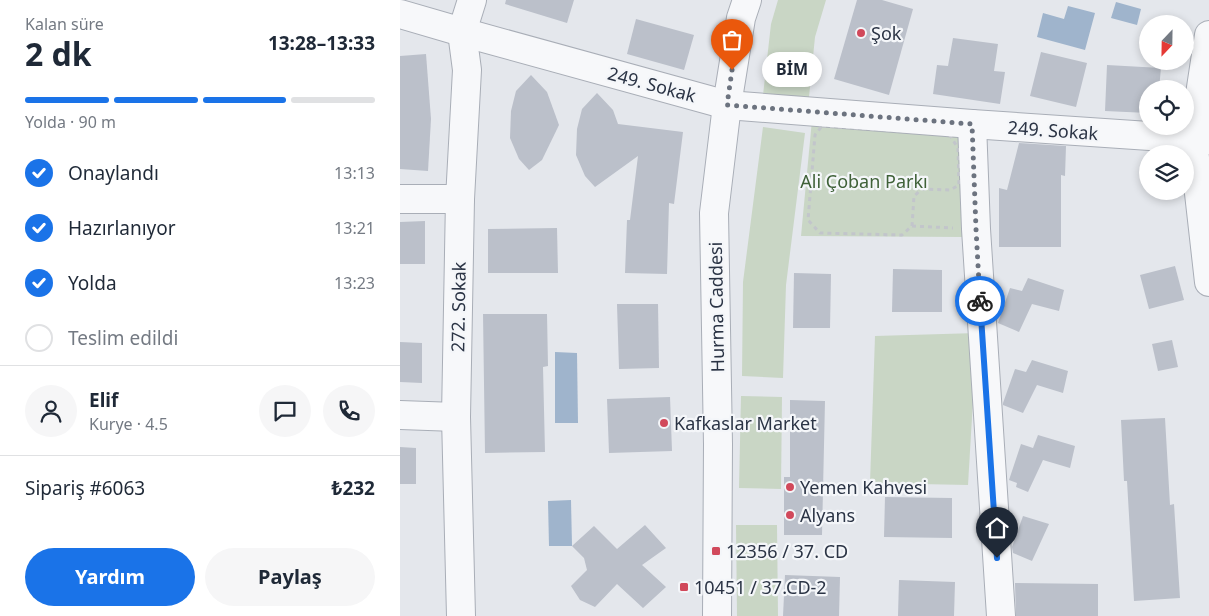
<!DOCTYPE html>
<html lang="tr">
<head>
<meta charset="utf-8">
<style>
  body { margin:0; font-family:"Noto Sans",sans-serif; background:#f6f6f7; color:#1f2937; height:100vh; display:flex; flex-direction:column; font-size:19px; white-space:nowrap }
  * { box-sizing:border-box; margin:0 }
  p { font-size:16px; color:#747a83 }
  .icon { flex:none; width:28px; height:28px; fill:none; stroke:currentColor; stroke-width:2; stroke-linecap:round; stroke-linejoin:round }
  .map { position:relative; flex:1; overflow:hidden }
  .panel { display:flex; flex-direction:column; background:#fff; width:400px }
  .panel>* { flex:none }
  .needle { width:32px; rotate:202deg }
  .fabs { position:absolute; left:739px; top:15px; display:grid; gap:10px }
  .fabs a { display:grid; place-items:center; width:55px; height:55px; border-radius:50%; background:#fff; box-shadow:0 2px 8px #0003; font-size:25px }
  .pin { position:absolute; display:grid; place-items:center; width:42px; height:42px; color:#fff; margin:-51px -21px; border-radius:50% 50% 50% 0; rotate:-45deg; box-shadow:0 0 5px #0007 }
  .pin .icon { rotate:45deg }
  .courier { position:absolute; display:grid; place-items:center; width:50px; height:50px; margin:-25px; border:4px solid #1a73e8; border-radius:50%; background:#fff; color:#222; box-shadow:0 1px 6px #0007 }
  .bubble { position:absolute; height:35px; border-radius:18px; background:#fff; box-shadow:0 2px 8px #0003; font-size:16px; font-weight:700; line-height:35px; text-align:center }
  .headline em { font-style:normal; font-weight:700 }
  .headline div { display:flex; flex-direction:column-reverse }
  .headline { display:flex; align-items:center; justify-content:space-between; height:85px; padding:0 25px }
  h1 { font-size:32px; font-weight:700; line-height:38px }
  .bar { display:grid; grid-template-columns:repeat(4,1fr); gap:8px 5px; align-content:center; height:60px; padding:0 25px }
  .bar i { height:6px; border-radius:4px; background:#e0e1e3 }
  .bar .active { background:#1a73e8 }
  .bar p { grid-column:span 4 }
  .line { display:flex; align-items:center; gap:12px; padding:0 25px; border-top:1px solid #e0e1e3 }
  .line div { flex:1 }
  .round { display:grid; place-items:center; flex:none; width:52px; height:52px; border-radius:26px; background:#f6f6f7 }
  ol { padding:0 25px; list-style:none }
  li { display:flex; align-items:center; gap:15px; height:55px }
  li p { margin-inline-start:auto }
  li .icon { padding:5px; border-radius:50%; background:#1a73e8; color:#fff; stroke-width:4 }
  li:last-child { color:#747a83 }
  li i { width:28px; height:28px; border:2px solid #e0e1e3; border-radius:50% }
  .action { display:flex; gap:10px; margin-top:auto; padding:10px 25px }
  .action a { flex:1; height:58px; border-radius:30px; background:#1a73e8; color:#fff; font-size:20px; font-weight:700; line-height:58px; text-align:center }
  .action a+a { background:#f6f6f7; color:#1f2937 }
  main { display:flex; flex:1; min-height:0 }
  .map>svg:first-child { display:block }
</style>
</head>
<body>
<main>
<section class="panel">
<div class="headline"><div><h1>2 dk</h1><p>Kalan süre</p></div><em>13:28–13:33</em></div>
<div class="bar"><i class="active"></i><i class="active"></i><i class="active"></i><i></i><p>Yolda · 90 m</p></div>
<ol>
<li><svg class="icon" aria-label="check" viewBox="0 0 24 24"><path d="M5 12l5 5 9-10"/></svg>Onaylandı<p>13:13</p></li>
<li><svg class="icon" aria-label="check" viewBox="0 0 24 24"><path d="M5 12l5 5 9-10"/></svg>Hazırlanıyor<p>13:21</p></li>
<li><svg class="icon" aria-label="check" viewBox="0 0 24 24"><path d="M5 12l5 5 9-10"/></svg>Yolda<p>13:23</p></li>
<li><i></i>Teslim edildi</li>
</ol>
<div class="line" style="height:90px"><a class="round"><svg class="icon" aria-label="person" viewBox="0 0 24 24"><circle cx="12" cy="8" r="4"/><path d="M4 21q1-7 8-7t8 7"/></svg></a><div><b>Elif</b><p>Kurye · 4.5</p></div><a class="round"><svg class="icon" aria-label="chat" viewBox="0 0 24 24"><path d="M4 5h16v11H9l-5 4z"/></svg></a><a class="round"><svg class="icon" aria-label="phone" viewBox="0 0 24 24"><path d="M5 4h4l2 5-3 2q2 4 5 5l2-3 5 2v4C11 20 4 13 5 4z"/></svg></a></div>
<div class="line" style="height:65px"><div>Sipariş #6063</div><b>₺232</b></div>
<div class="action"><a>Yardım</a><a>Paylaş</a></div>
</section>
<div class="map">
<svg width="809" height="616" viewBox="0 0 809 616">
  <rect width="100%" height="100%" fill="#e4e7ec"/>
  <g fill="#c9d6c5">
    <path d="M378 0H426L415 37 409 97 363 95 371 24Z"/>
    <path d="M412 120 560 134 563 237 401 236Z"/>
    <path d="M363 127 405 133 386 285 383 378 342 376 343 282Z"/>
    <path d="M577 333 568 485 470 483 475 336Z"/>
    <path d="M341 396 382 397 381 489 339 488Z"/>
    <path d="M336 525H377L378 616H337Z"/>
  </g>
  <g fill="#9fb4cc">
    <path d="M716 2 741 9 737 25 711 18Z"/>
    <path d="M668 6 695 13 685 50 637 37 643 13 664 19Z"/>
    <path d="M155 352 177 353 178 423H155Z"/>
    <path d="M171 500 172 546H149L148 501Z"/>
  </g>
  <g fill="#bbc0ca">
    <path d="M106 0H174L167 23 105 4Z"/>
    <path d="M457 0H482L513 9 489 95 434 79Z"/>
    <path d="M236 19 294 35 284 70 227 54Z"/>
    <path d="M553 38 598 44 594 71 605 72 600 104 533 94 537 65 548 66Z"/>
    <path d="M641 52 687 63 676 107 630 96Z"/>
    <path d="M26 54 31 119 28 171 0 169V56Z"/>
    <path d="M707 65 761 68 759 89H748V113L705 111Z"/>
    <path d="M131 75 147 92 159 125 142 160 129 170 119 159 110 138 111 111 116 91Z"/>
    <path d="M197 93 213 110 218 124 283 132 274 204 269 203 267 274 225 273 227 220H230L238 156 195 187 185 176 176 155 177 129 182 109Z"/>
    <path d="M619 143 666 146 665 176 661 175V247H599V188L607 190Z"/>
    <path d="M25 221V264H0V222Z"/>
    <path d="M157 228 158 273H88V229Z"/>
    <path d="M775 266 784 300 749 309 740 275Z"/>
    <path d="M493 269 542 270V312H492Z"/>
    <path d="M394 273 431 274 430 328H393Z"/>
    <path d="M628 278 664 290 659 311 632 304 619 332 598 323 610 288 622 291Z"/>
    <path d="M217 304H258L259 368 219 369Z"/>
    <path d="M83 314H147L148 366 143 367 145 452 85 453Z"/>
    <path d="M772 340 778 367 758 371 752 344Z"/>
    <path d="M0 342 22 343V383L0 382Z"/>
    <path d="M632 360 668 371 663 393 637 385 623 413 603 405V403L615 369 626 372Z"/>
    <path d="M270 397 272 451 209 453 207 399Z"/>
    <path d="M390 400 425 401 422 535H384V477H390Z"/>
    <path d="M765 418 770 505 774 504 780 598 734 601 727 481H724L721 420Z"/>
    <path d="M638 435 675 446 670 468 643 460 628 492 616 487 617 483 609 480 621 444 633 448Z"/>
    <path d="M0 447 16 448V484H0Z"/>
    <path d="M485 497 552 498V538L484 537Z"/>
    <path d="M623 516 649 524 632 561 613 553 612 547Z"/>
    <path d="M245 525 266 548 242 565 266 587 243 608 217 584 195 607 180 600 171 586 187 570 184 558 172 546 194 526 217 549Z"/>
    <path d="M385 575 440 577 439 616H383Z"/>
    <path d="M499 580 555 582 554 616H498Z"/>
    <path d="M615 583 698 584V616H616Z"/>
  </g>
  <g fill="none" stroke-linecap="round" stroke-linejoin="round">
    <g stroke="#a9aeb7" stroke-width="30">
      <g id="minor">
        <path d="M0 14 62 32 327 105 572 124 809 140"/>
        <path d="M809 35 793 140 809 282"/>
        <path d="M572 124 576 229 601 616"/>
        <path d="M0 199H60"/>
        <path d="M0 415 56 417"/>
        <path d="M61 616 56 417 60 199 67 70 62 32 72 0"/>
        <path d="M317 616 318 444 314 213 327 105 341 18 347 0"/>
      </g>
    </g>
    <g stroke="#c2c5cb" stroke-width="3" stroke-dasharray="4 4" stroke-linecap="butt">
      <path d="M422 126 549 134 558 148 559 185 550 190 522 189 514 196 512 226 502 235 420 233 408 220 415 135Z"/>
      <path d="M512 226 553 228"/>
    </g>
    <use href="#minor" stroke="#f7f8fa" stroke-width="28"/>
  </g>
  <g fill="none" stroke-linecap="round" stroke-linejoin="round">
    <path stroke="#6c737f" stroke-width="5" stroke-dasharray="0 9" d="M332 70 327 105 572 124 576 229 580 301"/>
    <path stroke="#1a73e8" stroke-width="6" d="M580 301 597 558"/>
  </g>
  <g fill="#d1495b" stroke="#f4f6f9" stroke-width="2">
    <circle cx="461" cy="33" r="5"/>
    <circle cx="264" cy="423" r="5"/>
    <circle cx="390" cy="487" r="5"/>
    <circle cx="390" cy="515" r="5"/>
    <rect x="311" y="546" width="10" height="10" rx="2.5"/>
    <rect x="279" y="582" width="10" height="10" rx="2.5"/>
  </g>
  <g text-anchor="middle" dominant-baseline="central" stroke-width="4.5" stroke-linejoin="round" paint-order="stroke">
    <g font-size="18" fill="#2b3445" stroke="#f4f6f9" text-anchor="start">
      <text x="471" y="33">Şok</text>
      <text x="274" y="423">Kafkaslar Market</text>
      <text x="400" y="487">Yemen Kahvesi</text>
      <text x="400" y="515">Alyans</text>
      <text x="326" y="551">12356 / 37. CD</text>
      <text x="294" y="587">10451 / 37.CD-2</text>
    </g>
    <g font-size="18" fill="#2b3445" stroke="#f4f6f9">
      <text transform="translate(252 84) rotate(15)">249. Sokak</text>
      <text transform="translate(653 130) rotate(4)">249. Sokak</text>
      <text transform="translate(58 307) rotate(-89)">272. Sokak</text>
      <text transform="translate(316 307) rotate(-91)">Hurma Caddesi</text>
    </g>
    <g font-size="18" fill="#3f6138" stroke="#f4f6f9">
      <text x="464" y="181">Ali Çoban Parkı</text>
    </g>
  </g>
</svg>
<div class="fabs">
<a><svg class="needle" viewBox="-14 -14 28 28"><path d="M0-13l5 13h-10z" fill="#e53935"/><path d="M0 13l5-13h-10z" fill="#747a83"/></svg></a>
<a><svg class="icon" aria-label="locate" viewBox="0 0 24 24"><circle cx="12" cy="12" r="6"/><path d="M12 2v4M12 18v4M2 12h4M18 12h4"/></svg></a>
<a><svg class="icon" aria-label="layers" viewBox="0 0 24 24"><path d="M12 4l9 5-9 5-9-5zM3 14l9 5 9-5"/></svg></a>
</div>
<div class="pin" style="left:332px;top:70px;background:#ea580c"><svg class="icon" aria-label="bag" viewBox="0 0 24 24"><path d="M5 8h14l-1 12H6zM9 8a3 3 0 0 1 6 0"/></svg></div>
<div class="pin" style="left:597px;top:558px;background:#1f2937"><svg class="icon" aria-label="home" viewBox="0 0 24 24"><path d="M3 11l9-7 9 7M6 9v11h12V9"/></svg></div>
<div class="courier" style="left:580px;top:301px"><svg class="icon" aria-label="bike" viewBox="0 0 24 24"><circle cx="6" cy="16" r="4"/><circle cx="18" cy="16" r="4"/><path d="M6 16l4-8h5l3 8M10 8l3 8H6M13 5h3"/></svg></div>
<div class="bubble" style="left:362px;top:52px;width:60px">BİM</div>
</div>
</main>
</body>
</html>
